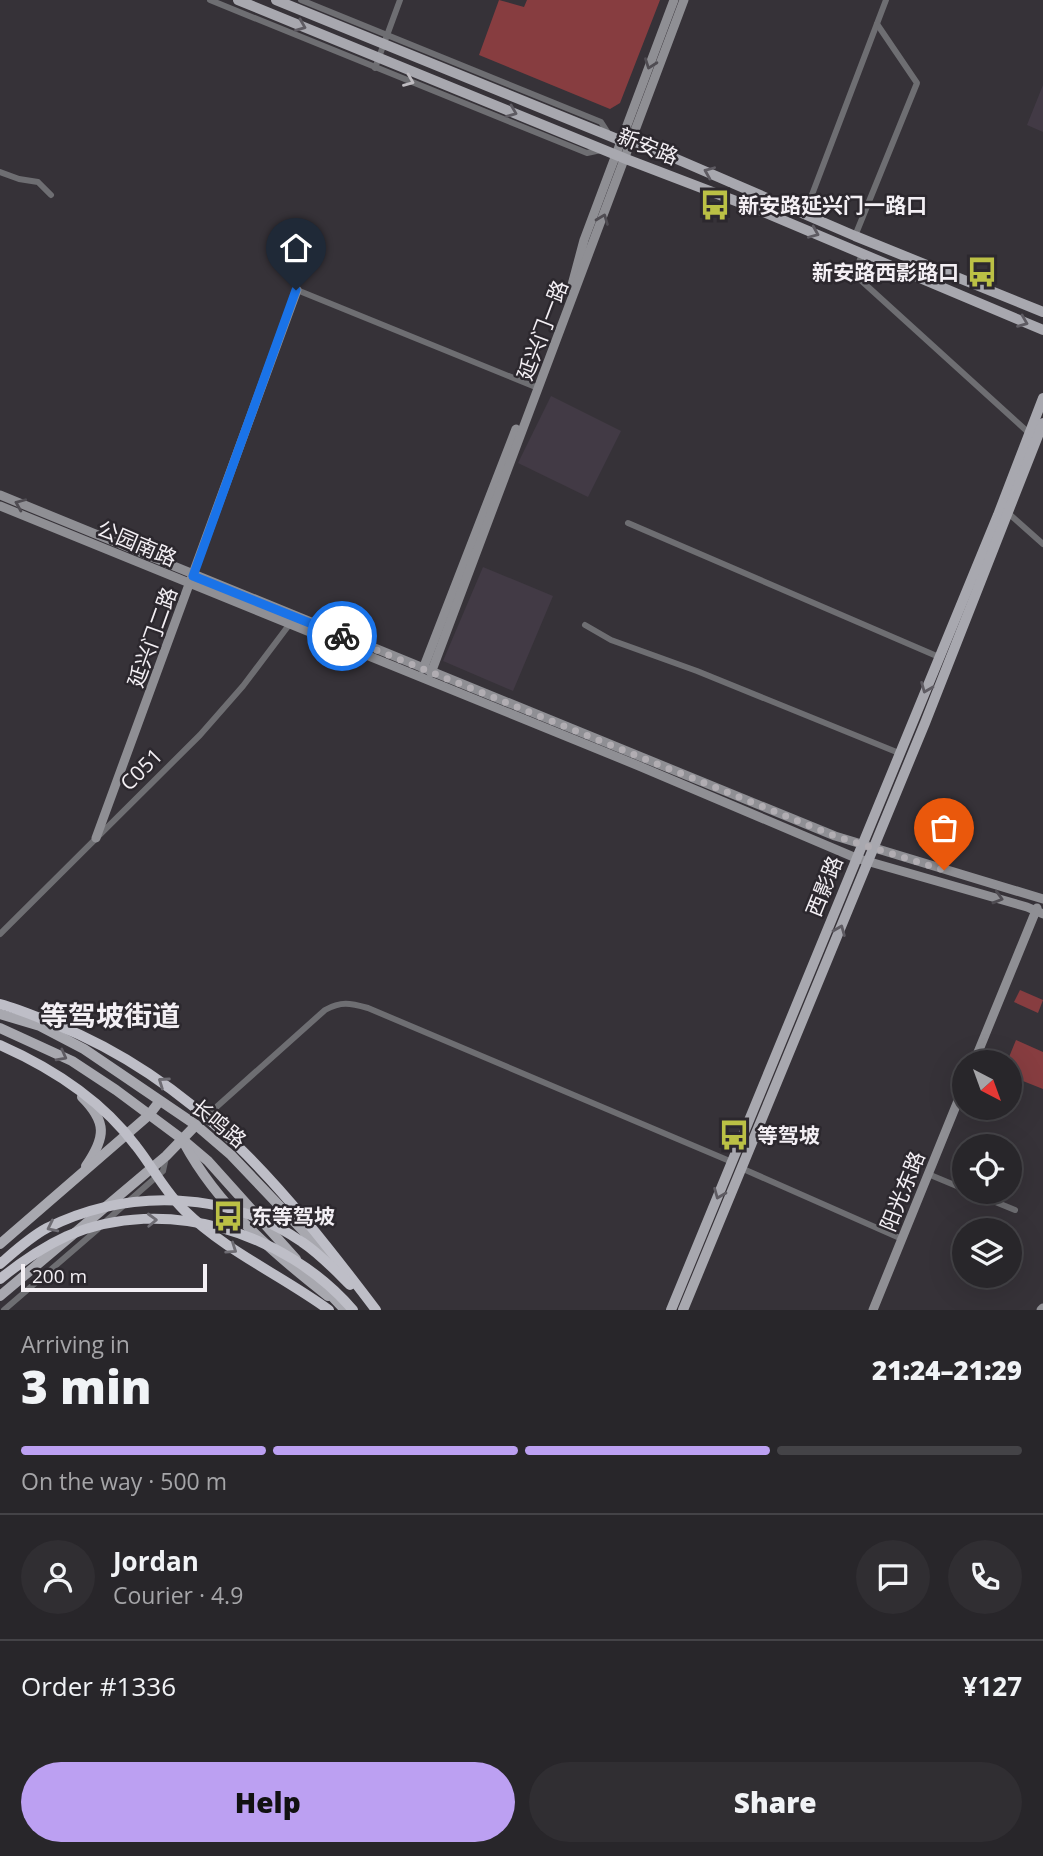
<!DOCTYPE html>
<html lang="en">
<head>
<meta charset="utf-8">
<style>
  body { margin:0; font-family:"Open Sans","Noto Sans SC",sans-serif; background:#302e32; color:#f1f3f6; height:100vh; display:flex; flex-direction:column; font-size:26px; white-space:nowrap }
  * { box-sizing:border-box; margin:0 }
  p { font-size:23px; color:#a5a5a8 }
  .icon { flex:none; width:38px; height:38px; fill:none; stroke:currentColor; stroke-width:2; stroke-linecap:round; stroke-linejoin:round }
  .map { position:relative; height:1310px; overflow:hidden }
  .side { display:flex; flex-direction:column; background:#28262a; flex:1 }
  .side>* { flex:none }
  .needle { width:46px; rotate:139deg }
  .buttons { position:absolute; left:952px; top:1050px; display:grid; gap:14px }
  .buttons a { display:grid; place-items:center; width:70px; height:70px; border-radius:50%; background:#28262a; box-shadow:0 7px 28px #0002,0 0 0 2px #444347; font-size:35px }
  .scale { position:absolute; left:21px; bottom:18px; width:186px; box-sizing:border-box; padding-left:7px; border:4px solid #f3eff4; border-top:0; font-size:19px; line-height:24px; white-space:nowrap; color:#f3eff4; -webkit-text-stroke:5px #2c282e; paint-order:stroke }
  .pin { position:absolute; display:grid; place-items:center; width:60px; height:60px; color:#fff; margin:-72px -30px; border-radius:50% 50% 50% 0; rotate:-45deg; box-shadow:0 0 7px #0007 }
  .pin .icon { rotate:45deg }
  .courier { position:absolute; display:grid; place-items:center; width:70px; height:70px; margin:-35px; border:5px solid #1a73e8; border-radius:50%; background:#fff; color:#222; box-shadow:0 2px 9px #0007 }
  .headline em { font-style:normal; font-weight:800 }
  .headline div { display:flex; flex-direction:column-reverse }
  .headline { display:flex; align-items:center; justify-content:space-between; height:119px; padding:0 21px }
  h1 { font-size:46px; font-weight:800; line-height:52px }
  .bar { display:grid; grid-template-columns:repeat(4,1fr); gap:10px 7px; align-content:center; height:84px; padding:0 21px }
  .bar i { height:9px; border-radius:5px; background:#444347 }
  .bar .selected { background:#bca0f2 }
  .bar p { grid-column:span 4 }
  .line { display:flex; align-items:center; gap:18px; padding:0 21px; border-top:2px solid #444347 }
  .line div { flex:1 }
  .round { display:grid; place-items:center; flex:none; width:74px; height:74px; border-radius:37px; background:#302e32 }
  .primary-button { display:flex; gap:14px; margin-top:auto; padding:14px 21px }
  .primary-button a { flex:1; height:80px; border-radius:42px; background:#bca0f2; color:#111; font-size:28px; font-weight:800; line-height:80px; text-align:center }
  .primary-button a+a { background:#302e32; color:#f1f3f6 }
  .map>svg:first-child { display:block }
</style>
</head>
<body>
<div class="map">
<svg width="1043" height="1310" viewBox="0 0 1043 1310">
  <rect width="100%" height="100%" fill="#363238"/>
  <g fill="#423a45">
    <path d="M1043 85V132L1027 125Z"/>
    <path d="M551 396 621 431 588 497 518 463Z"/>
    <path d="M483 567 553 596 513 691 443 661Z"/>
  </g>
  <g fill="#873d40">
    <path d="M499 0 524 7 527 0H660L620 103 610 109 479 55Z"/>
    <path d="M1020 990 1043 1000 1038 1013 1014 1002Z"/>
    <path d="M1016 1040 1043 1052V1089L1010 1076V1062H1007Z"/>
  </g>
  <g fill="none" stroke-linecap="round" stroke-linejoin="round">
    <g stroke="#6e6e72" stroke-width="6">
      <path d="M210 0 587 153 601 150"/>
      <path d="M301 0 601 122 610 136"/>
      <path d="M375 68 400 0"/>
      <path d="M0 172 19 179 38 182 51 195"/>
      <path d="M805 213 886 0"/>
      <path d="M855 236 917 83 877 24"/>
      <path d="M862 253 855 275 1029 433"/>
      <path d="M297 290 538 388"/>
      <path d="M1007 512 1043 544"/>
      <path d="M628 523 939 657"/>
      <path d="M585 625 611 640 697 671 899 753"/>
      <path d="M0 934 200 735 243 686 295 617"/>
      <path d="M203 1119 325 1010C341 1001 350 1003 368 1008L732 1162"/>
      <path d="M741 1168 902 1239"/>
      <path d="M928 1174 964 1189"/>
      <path d="M971 1192 1015 1210"/>
      <path d="M106 1221 163 1171 166 1157"/>
      <path d="M4 1310 98 1229"/>
    </g>
    <g stroke="#8f8f94" stroke-width="9">
      <path d="M572 285 584 240 674 0"/>
      <path d="M0 495 835 836 1043 899"/>
      <path d="M0 506 639 766 856 858 1027 907 1043 914"/>
      <path d="M423 669 516 429"/>
      <path d="M431 673 684 0"/>
      <path d="M96 838 297 290"/>
      <path d="M974 1062 1037 908"/>
      <path d="M873 1310 964 1086"/>
      <path d="M1041 1310 1043 1308"/>
    </g>
    <g stroke="#a8a8af" stroke-width="10">
      <path d="M238 0 626 159 754 208 1043 330"/>
      <path d="M276 0 622 141H633L658 151 855 236 1043 312"/>
      <path d="M0 1014 40 1026 84 1049 196 1125 231 1155 332 1261"/>
      <path d="M0 1028 72 1061 116 1090 182 1139 208 1161 296 1259"/>
      <path d="M82 1097C107 1122 106 1137 86 1166"/>
      <path d="M184 1143C218 1206 273 1253 328 1296"/>
      <path d="M0 1244 149 1115 159 1102"/>
      <path d="M326 1290 345 1310"/>
      <path d="M0 1296 166 1156 196 1125"/>
      <path d="M671 1310 998 515 1043 398"/>
      <path d="M683 1310 925 723 1043 423"/>
    </g>
    <g stroke="#bebec7" stroke-width="10">
      <path d="M0 1004C19 1009 37 1017 55 1024 199 1082 285 1190 376 1310"/>
      <path d="M0 1045C52 1068 101 1099 136 1146 152 1166 165 1192 184 1210 227 1252 281 1275 329 1310"/>
      <path d="M0 1264C15 1251 30 1237 47 1228 127 1188 228 1190 302 1242 320 1254 335 1270 350 1285"/>
      <path d="M0 1279C21 1262 43 1247 67 1236 165 1194 286 1232 353 1310"/>
    </g>
  </g>
  <defs><path id="oneway-chevron" d="M-2-3.5L2.5 0L-2 3.5" fill="none" stroke-width="1.6" stroke-linecap="round" stroke-linejoin="round" transform="scale(1.75)"/></defs>
  <g stroke="#5e5b62">
    <use href="#oneway-chevron" transform="translate(301 26) rotate(22)"/>
    <use href="#oneway-chevron" transform="translate(512 112) rotate(22)"/>
    <use href="#oneway-chevron" transform="translate(709 172) rotate(-157)"/>
    <use href="#oneway-chevron" transform="translate(814 233) rotate(23)"/>
    <use href="#oneway-chevron" transform="translate(1023 322) rotate(22)"/>
    <use href="#oneway-chevron" transform="translate(926 688) rotate(112)"/>
    <use href="#oneway-chevron" transform="translate(840 930) rotate(-68)"/>
    <use href="#oneway-chevron" transform="translate(62 1056) rotate(28)"/>
    <use href="#oneway-chevron" transform="translate(719 1194) rotate(112)"/>
  </g>
  <g stroke="#4f4c52">
    <use href="#oneway-chevron" transform="translate(650 64) rotate(110)"/>
    <use href="#oneway-chevron" transform="translate(603 219) rotate(-69)"/>
    <use href="#oneway-chevron" transform="translate(20 504) rotate(-157)"/>
    <use href="#oneway-chevron" transform="translate(998 898) rotate(16)"/>
  </g>
  <use stroke="#bebbc0" href="#oneway-chevron" transform="translate(409 81) rotate(22)"/>
  <g stroke="#6e6c73">
    <use href="#oneway-chevron" transform="translate(163 1082) rotate(-145)"/>
    <use href="#oneway-chevron" transform="translate(152 1220) rotate(-2)"/>
    <use href="#oneway-chevron" transform="translate(52 1227) rotate(154)"/>
    <use href="#oneway-chevron" transform="translate(232 1249) rotate(34)"/>
  </g>
  <g fill="none" stroke-linecap="round" stroke-linejoin="round">
    <path stroke="#b1adb2" stroke-width="7" stroke-dasharray="0 12.6" d="M342 636 835 836 944 870"/>
    <path stroke="#1a73e8" stroke-width="9" d="M296 290 193 576 342 636"/>
  </g>
  <defs>
    <g id="bus-bare" transform="scale(2.415)"><path d="M-5-6H5V4H4V6H2V4H-2V6H-4V4H-5ZM-3.5-4V0h7V-4ZM-3.5 1.2v1.5H-2V1.2ZM2 1.2v1.5H3.5V1.2Z" fill="#bbc045" stroke="#2c282e" stroke-width="2.5" paint-order="stroke"/></g>
  </defs>
  <g fill-rule="evenodd">
    <use href="#bus-bare" x="715" y="205"/>
    <use href="#bus-bare" x="982" y="272"/>
    <use href="#bus-bare" x="734" y="1135"/>
    <use href="#bus-bare" x="228" y="1216"/>
  </g>
  <g text-anchor="middle" dominant-baseline="central" stroke-width="5" stroke-linejoin="round" paint-order="stroke">
    <g font-size="21" fill="#f3eff4" stroke="#2c282e">
      <text transform="translate(648 146) rotate(22)">新安路</text>
      <text transform="translate(542 330) rotate(-69)">延兴门一路</text>
      <text transform="translate(137 543) rotate(23)">公园南路</text>
      <text transform="translate(152 637) rotate(-70)">延兴门二路</text>
      <text transform="translate(141 769) rotate(-45)">C051</text>
      <text transform="translate(824 886) rotate(-68)">西影路</text>
      <text transform="translate(219 1123) rotate(39)">长鸣路</text>
      <text transform="translate(902 1191) rotate(-68)">阳光东路</text>
    </g>
    <g font-size="21" font-weight="bold" fill="#f3eff4" stroke="#2c282e" text-anchor="start">
      <text x="738" y="205">新安路延兴门一路口</text>
      <text x="959" y="272" text-anchor="end">新安路西影路口</text>
      <text x="757" y="1135">等驾坡</text>
      <text x="251" y="1216">东等驾坡</text>
    </g>
    <g font-size="28" font-weight="bold" fill="#f3eff4" stroke="#2c282e">
      <text x="110" y="1015">等驾坡街道</text>
    </g>
  </g>
</svg>
<div class="buttons">
<a><svg class="needle" viewBox="-14 -14 28 28"><path d="M0-13l5 13h-10z" fill="#e53935"/><path d="M0 13l5-13h-10z" fill="#a5a5a8"/></svg></a>
<a><svg class="icon" aria-label="locate" viewBox="0 0 24 24"><circle cx="12" cy="12" r="6"/><path d="M12 2v4M12 18v4M2 12h4M18 12h4"/></svg></a>
<a><svg class="icon" aria-label="layers" viewBox="0 0 24 24"><path d="M12 4l9 5-9 5-9-5zM3 14l9 5 9-5"/></svg></a>
</div>
<div class="scale">200 m</div>
<div class="pin" style="left:944px;top:870px;background:#ea580c"><svg class="icon" aria-label="bag" viewBox="0 0 24 24"><path d="M5 8h14l-1 12H6zM9 8a3 3 0 0 1 6 0"/></svg></div>
<div class="pin" style="left:296px;top:290px;background:#1f2937"><svg class="icon" aria-label="home" viewBox="0 0 24 24"><path d="M3 11l9-7 9 7M6 9v11h12V9"/></svg></div>
<div class="courier" style="left:342px;top:636px"><svg class="icon" aria-label="bike" viewBox="0 0 24 24"><circle cx="6" cy="16" r="4"/><circle cx="18" cy="16" r="4"/><path d="M6 16l4-8h5l3 8M10 8l3 8H6M13 5h3"/></svg></div>
</div>
<section class="side">
<div class="headline"><div><h1>3 min</h1><p>Arriving in</p></div><em>21:24–21:29</em></div>
<div class="bar"><i class="selected"></i><i class="selected"></i><i class="selected"></i><i></i><p>On the way · 500 m</p></div>
<div class="line" style="height:126px"><a class="round"><svg class="icon" aria-label="person" viewBox="0 0 24 24"><circle cx="12" cy="8" r="4"/><path d="M4 21q1-7 8-7t8 7"/></svg></a><div><b>Jordan</b><p>Courier · 4.9</p></div><a class="round"><svg class="icon" aria-label="chat" viewBox="0 0 24 24"><path d="M4 5h16v11H9l-5 4z"/></svg></a><a class="round"><svg class="icon" aria-label="phone" viewBox="0 0 24 24"><path d="M5 4h4l2 5-3 2q2 4 5 5l2-3 5 2v4C11 20 4 13 5 4z"/></svg></a></div>
<div class="line" style="height:91px"><div>Order #1336</div><b>¥127</b></div>
<div class="primary-button"><a>Help</a><a>Share</a></div>
</section>
</body>
</html>
